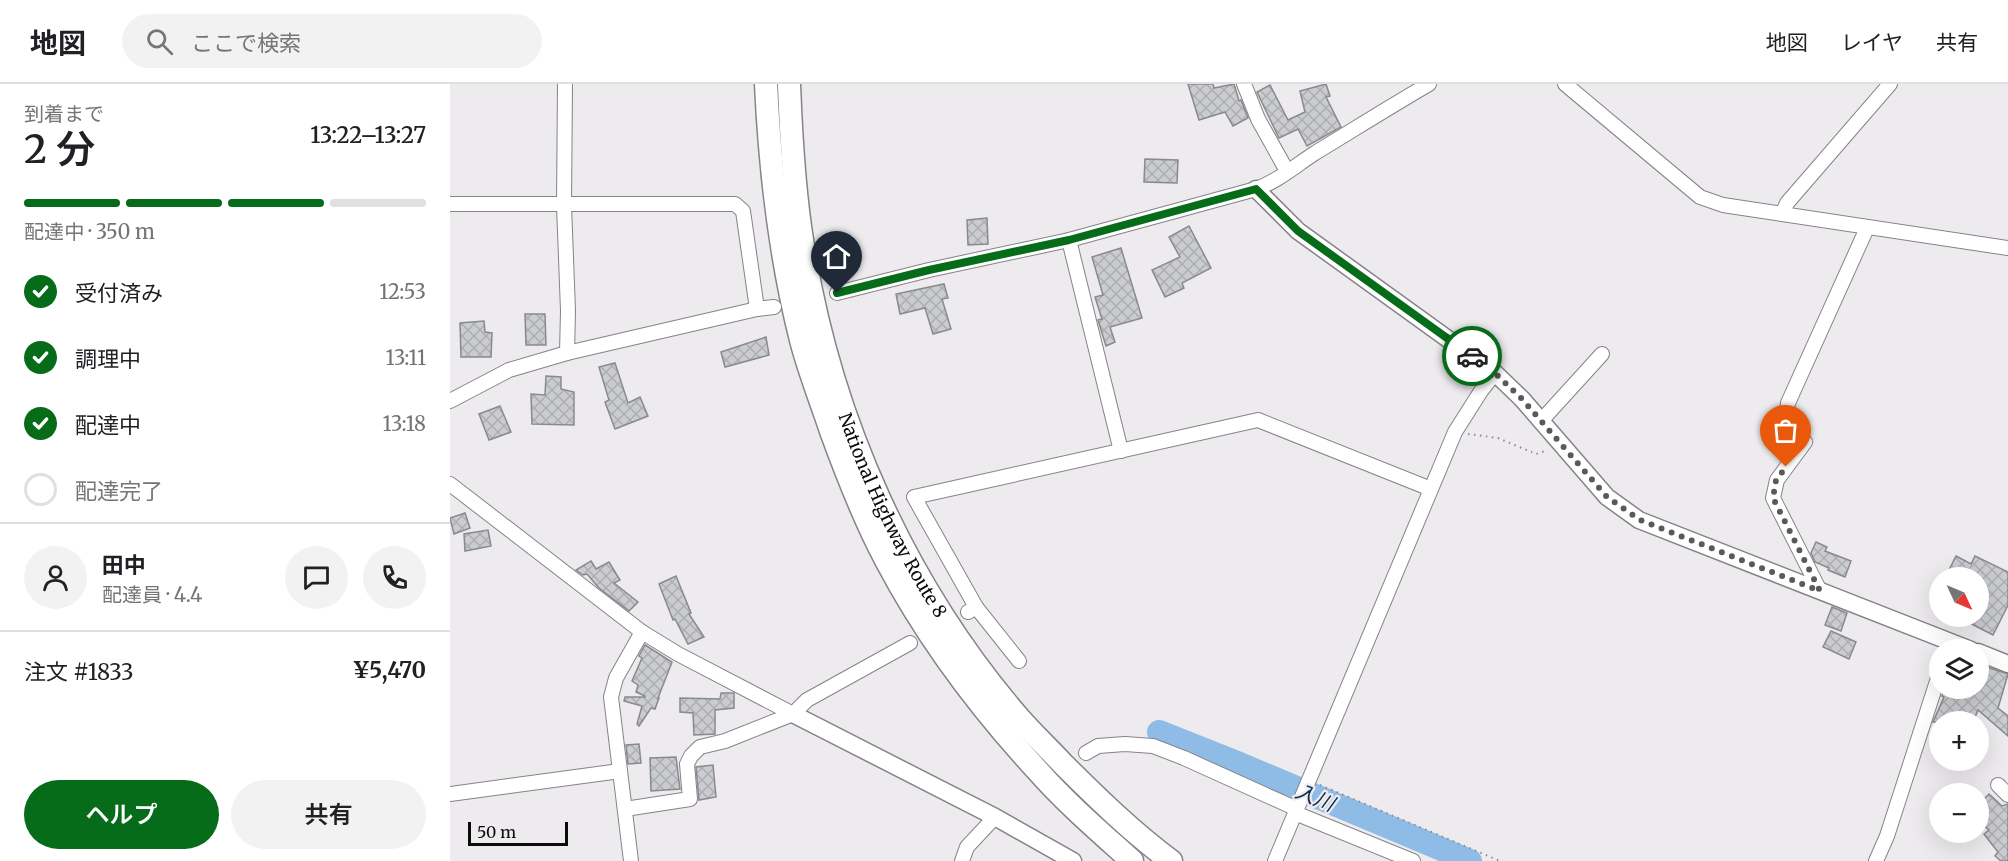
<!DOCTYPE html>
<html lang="ja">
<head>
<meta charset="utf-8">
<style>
  body { margin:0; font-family:Merriweather,"Noto Sans JP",serif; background:#f2f2f2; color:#202124; height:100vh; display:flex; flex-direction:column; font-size:22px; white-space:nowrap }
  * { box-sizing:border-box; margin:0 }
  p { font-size:20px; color:#757577 }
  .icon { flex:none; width:33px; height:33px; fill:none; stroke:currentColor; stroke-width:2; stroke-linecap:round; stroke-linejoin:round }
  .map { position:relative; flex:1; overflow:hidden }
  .side { display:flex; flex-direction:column; background:#fff; width:450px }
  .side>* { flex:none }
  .needle { width:39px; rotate:134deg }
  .tools { position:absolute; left:1479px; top:483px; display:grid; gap:12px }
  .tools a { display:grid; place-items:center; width:60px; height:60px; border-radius:50%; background:#fff; box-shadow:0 6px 24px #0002; font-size:30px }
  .scale { position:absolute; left:18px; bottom:15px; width:100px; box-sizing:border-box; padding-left:6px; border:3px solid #0c0b0c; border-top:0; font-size:16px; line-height:21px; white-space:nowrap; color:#0c0b0c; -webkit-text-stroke:4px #eeebef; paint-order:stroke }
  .pin { position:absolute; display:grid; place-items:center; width:51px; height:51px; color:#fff; margin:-62px -26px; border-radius:50% 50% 50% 0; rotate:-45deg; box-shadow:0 0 6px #0007 }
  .pin .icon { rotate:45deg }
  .courier { position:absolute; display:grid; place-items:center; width:60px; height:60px; margin:-30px; border:4px solid #066c1a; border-radius:50%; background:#fff; color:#222; box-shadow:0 2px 8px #0007 }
  .summary em { font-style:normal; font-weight:600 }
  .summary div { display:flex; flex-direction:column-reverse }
  .summary { display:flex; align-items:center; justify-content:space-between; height:102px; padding:0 24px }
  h1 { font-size:39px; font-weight:600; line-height:45px }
  .bar { display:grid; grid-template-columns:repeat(4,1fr); gap:9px 6px; align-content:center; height:72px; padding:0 24px }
  .bar i { height:8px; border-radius:4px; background:#e0e0e0 }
  .bar .active { background:#066c1a }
  .bar p { grid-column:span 4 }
  .line { display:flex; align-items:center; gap:15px; padding:0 24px; border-top:2px solid #e0e0e0 }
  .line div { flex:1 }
  .round { display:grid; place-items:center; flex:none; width:63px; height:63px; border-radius:32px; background:#f2f2f2 }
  ol { padding:0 24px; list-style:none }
  li { display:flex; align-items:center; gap:18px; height:66px }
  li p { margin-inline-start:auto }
  li .icon { padding:6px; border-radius:50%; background:#066c1a; color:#fff; stroke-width:4 }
  li:last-child { color:#757577 }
  li i { width:33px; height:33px; border:3px solid #e0e0e0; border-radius:50% }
  .primary-button { display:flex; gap:12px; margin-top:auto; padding:12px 24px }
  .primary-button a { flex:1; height:69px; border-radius:36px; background:#066c1a; color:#fff; font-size:24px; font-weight:600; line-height:69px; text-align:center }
  .primary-button a+a { background:#f2f2f2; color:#202124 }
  header { display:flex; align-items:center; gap:36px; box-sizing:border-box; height:84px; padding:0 30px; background:#fff; border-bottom:2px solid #e0e0e0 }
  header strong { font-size:28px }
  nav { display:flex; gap:33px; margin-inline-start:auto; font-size:21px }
  .search { width:420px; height:54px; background:#f2f2f2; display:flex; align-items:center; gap:15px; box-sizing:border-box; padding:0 21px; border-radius:33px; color:#757577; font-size:22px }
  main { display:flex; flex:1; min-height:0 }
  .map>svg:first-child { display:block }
</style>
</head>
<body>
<header>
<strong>地図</strong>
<div class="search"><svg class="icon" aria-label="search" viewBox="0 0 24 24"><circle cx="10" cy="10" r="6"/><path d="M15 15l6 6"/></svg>ここで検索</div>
<nav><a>地図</a><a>レイヤ</a><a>共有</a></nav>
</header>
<main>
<section class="side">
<div class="summary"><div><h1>2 分</h1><p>到着まで</p></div><em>13:22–13:27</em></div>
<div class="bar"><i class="active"></i><i class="active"></i><i class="active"></i><i></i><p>配達中 · 350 m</p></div>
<ol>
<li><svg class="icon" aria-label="check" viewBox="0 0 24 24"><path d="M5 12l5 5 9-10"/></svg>受付済み<p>12:53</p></li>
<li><svg class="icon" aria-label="check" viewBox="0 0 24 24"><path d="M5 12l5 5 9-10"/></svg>調理中<p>13:11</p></li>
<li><svg class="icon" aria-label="check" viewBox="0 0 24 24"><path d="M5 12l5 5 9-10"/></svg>配達中<p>13:18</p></li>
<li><i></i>配達完了</li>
</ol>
<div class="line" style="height:108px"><a class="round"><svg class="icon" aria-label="person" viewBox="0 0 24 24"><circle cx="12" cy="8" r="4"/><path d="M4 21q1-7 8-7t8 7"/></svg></a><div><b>田中</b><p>配達員 · 4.4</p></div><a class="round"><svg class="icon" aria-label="chat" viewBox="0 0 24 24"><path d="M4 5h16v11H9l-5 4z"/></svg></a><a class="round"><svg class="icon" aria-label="phone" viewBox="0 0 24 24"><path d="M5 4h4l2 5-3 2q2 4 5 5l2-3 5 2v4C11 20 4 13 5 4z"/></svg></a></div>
<div class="line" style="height:78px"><div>注文 #1833</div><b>¥5,470</b></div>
<div class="primary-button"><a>ヘルプ</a><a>共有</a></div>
</section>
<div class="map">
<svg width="1558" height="777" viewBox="0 0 1558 777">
  <defs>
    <pattern id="building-cross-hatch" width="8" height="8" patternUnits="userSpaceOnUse" patternTransform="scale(1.5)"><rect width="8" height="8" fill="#cbccd0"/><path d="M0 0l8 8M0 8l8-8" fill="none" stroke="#adaeb1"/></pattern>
  </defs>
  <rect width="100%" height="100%" fill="#eeebef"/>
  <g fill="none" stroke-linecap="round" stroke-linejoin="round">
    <path stroke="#8ebce7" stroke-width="24" d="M709 648 787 679 1020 777"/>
  </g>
  <g fill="url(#building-cross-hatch)" stroke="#898a8e" stroke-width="1.5">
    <path d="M738 0H763L764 4 784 0 789 17 791 16 798 34 783 42 775 28 749 36Z"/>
    <path d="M876 0 880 12 876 13 891 43 857 62 848 45 829 54 807 8 820 1 838 36 855 28 850 7Z"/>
    <path d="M695 75 728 76 727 99 694 98Z"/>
    <path d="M537 134 538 160 518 161 517 136Z"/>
    <path d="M739 142 761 184 732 199 734 204 715 213 702 186 730 173 719 153Z"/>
    <path d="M671 164 692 234 660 243 665 258 656 262 648 236 652 235 645 213 653 211 642 173Z"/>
    <path d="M494 200 498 214 492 215 501 245 483 250 475 224 450 230 446 210Z"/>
    <path d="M75 230H95L96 261H76Z"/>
    <path d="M34 237 35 248 42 249 41 273H11L10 239Z"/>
    <path d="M316 253 319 271 275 283 271 268Z"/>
    <path d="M165 279 178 319 190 313 198 332 165 345 155 318 159 316 149 283Z"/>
    <path d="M96 292 111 293V305L124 308V341L82 340 81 310 95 311Z"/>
    <path d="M50 322 61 348 39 356 29 330Z"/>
    <path d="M15 429 20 444 4 450 0 434Z"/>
    <path d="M38 446 41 462 15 467 14 450Z"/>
    <path d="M1366 458 1377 463 1375 467 1401 477 1395 493 1378 486 1379 484 1365 478 1361 469Z"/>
    <path d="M1506 472 1521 480 1525 472 1558 488V521L1543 551 1506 532H1528V494H1495Z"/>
    <path d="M141 477 146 485 159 478 170 496 164 499 188 518 179 527 149 504 137 490 133 491 126 486Z"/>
    <path d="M226 492 241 529 239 530 254 553 238 560 225 535 223 536 209 500Z"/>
    <path d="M1382 523 1397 529 1391 547 1375 541Z"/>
    <path d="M1381 547 1406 558 1399 575 1373 563Z"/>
    <path d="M195 561 222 578 208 614H209L205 625 201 624 189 642 187 640 192 622 174 617 175 613H195V612L186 608 188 601 182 597 192 574 189 572Z"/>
    <path d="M1528 580 1558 590 1548 624 1558 632V652L1528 626 1523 638H1483L1494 613 1492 612 1494 604H1528Z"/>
    <path d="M271 609H284V624L265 626V650L244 651 243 629 230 628V614L270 615Z"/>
    <path d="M189 660 191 679 178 680 176 661Z"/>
    <path d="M226 673 230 705 201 707 200 674Z"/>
    <path d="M263 681 266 713 249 716 246 683Z"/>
    <path d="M1539 710 1552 722 1558 720V777H1551L1545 772 1548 768 1534 750 1539 746 1528 737V721Z"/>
  </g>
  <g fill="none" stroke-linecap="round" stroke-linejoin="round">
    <g stroke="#858387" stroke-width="16">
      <g id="minor">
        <path d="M115 0 114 121 118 227 117 269"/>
        <path d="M794 0 808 35 837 87"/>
        <path d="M1115 0 1250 113 1273 121 1558 164"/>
        <path d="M0 120H285L293 127 307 225"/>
        <path d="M1332 130 1337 119 1440 0"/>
        <path d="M619 156 671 367"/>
        <path d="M387 209 479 186 619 156 806 105C828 97 845 82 865 69 903 46 941 22 979 0"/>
        <path d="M0 317 59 286 117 269 307 225 324 223"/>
        <path d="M1091 337 1152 270"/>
        <path d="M0 400 192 548 228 570 343 630"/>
        <path d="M1370 507 1323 414 1327 396 1355 358 1336 336 1338 319 1417 144"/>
        <path d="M526 523 569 577"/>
        <path d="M518 528 526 523 464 413 808 336 981 405"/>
        <path d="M636 669 648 662 675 660 703 662 734 674 847 725"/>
        <path d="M1548 701 1558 711"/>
        <path d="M0 710 170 687"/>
        <path d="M175 725 240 715 237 680 241 672 250 663 275 657 343 630 357 616 460 559"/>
        <path d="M845 729 963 777"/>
        <path d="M181 777 161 613 166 594 192 548"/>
        <path d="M512 777 517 763 545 733"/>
        <path d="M825 777 1005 348 1031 307 1045 289"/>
        <path d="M1426 777 1437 752 1490 588"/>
      </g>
    </g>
    <g stroke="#858387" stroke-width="19">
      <g id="tertiary">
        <path d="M806 105 848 147 1045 289 1072 315 1157 413 1189 436 1521 566"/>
        <path d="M1528 568 1558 580"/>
        <path d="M343 630 545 733 623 777"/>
      </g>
    </g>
    <g stroke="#858387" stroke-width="25">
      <g id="trunk">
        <path d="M316 0C320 86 330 173 351 256 359 287 371 317 381 347 397 391 414 435 436 476 476 552 529 623 587 686 616 719 650 748 682 777"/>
        <path id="s1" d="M339 0C341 54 344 109 353 162 380 334 455 502 569 634 583 650 599 665 613 680 647 714 682 748 721 777"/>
      </g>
    </g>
    <g stroke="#8d8b8e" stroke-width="2" stroke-dasharray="1.5 4.5" stroke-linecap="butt">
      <path d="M1018 350 1048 354 1086 370 1098 366"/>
      <path d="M870 701 1050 777"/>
    </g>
    <use href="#minor" stroke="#fff" stroke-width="14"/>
    <use href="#tertiary" stroke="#fff" stroke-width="16"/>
    <use href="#trunk" stroke="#fff" stroke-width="22"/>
  </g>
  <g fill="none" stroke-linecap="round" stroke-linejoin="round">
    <path stroke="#5b595b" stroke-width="6" stroke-dasharray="0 10.8" d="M1022 272 1045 289 1072 315 1157 413 1190 436 1370 507 1323 414 1326 396 1336 383"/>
    <path stroke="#066c1a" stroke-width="8" d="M387 209 479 186 619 156 806 105 848 147 1022 272"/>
  </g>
  <g text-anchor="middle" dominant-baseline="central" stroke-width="4.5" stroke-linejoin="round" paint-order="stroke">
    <g font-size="18" fill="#0c0b0c" stroke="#eeebef">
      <text stroke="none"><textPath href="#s1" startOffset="448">National Highway Route 8</textPath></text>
    </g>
    <g font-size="20" font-style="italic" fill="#092d49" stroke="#eeebef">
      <text transform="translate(865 713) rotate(22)">入川</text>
    </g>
  </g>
</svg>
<div class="tools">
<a><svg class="needle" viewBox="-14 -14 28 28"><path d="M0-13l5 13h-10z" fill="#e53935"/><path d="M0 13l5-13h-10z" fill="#757577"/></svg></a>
<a><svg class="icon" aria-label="layers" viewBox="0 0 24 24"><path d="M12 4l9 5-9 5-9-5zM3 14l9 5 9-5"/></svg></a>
<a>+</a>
<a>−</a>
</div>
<div class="scale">50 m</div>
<div class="pin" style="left:1336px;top:383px;background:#ea580c"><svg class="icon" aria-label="bag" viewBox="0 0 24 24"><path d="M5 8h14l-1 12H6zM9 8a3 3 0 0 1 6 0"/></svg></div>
<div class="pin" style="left:387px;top:209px;background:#1f2937"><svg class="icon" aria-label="home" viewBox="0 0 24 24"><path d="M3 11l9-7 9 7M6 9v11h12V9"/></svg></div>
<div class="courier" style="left:1022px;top:272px"><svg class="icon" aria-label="car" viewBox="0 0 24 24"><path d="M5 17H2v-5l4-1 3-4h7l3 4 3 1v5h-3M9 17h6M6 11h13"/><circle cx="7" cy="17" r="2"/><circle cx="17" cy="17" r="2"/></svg></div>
</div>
</main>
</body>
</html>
